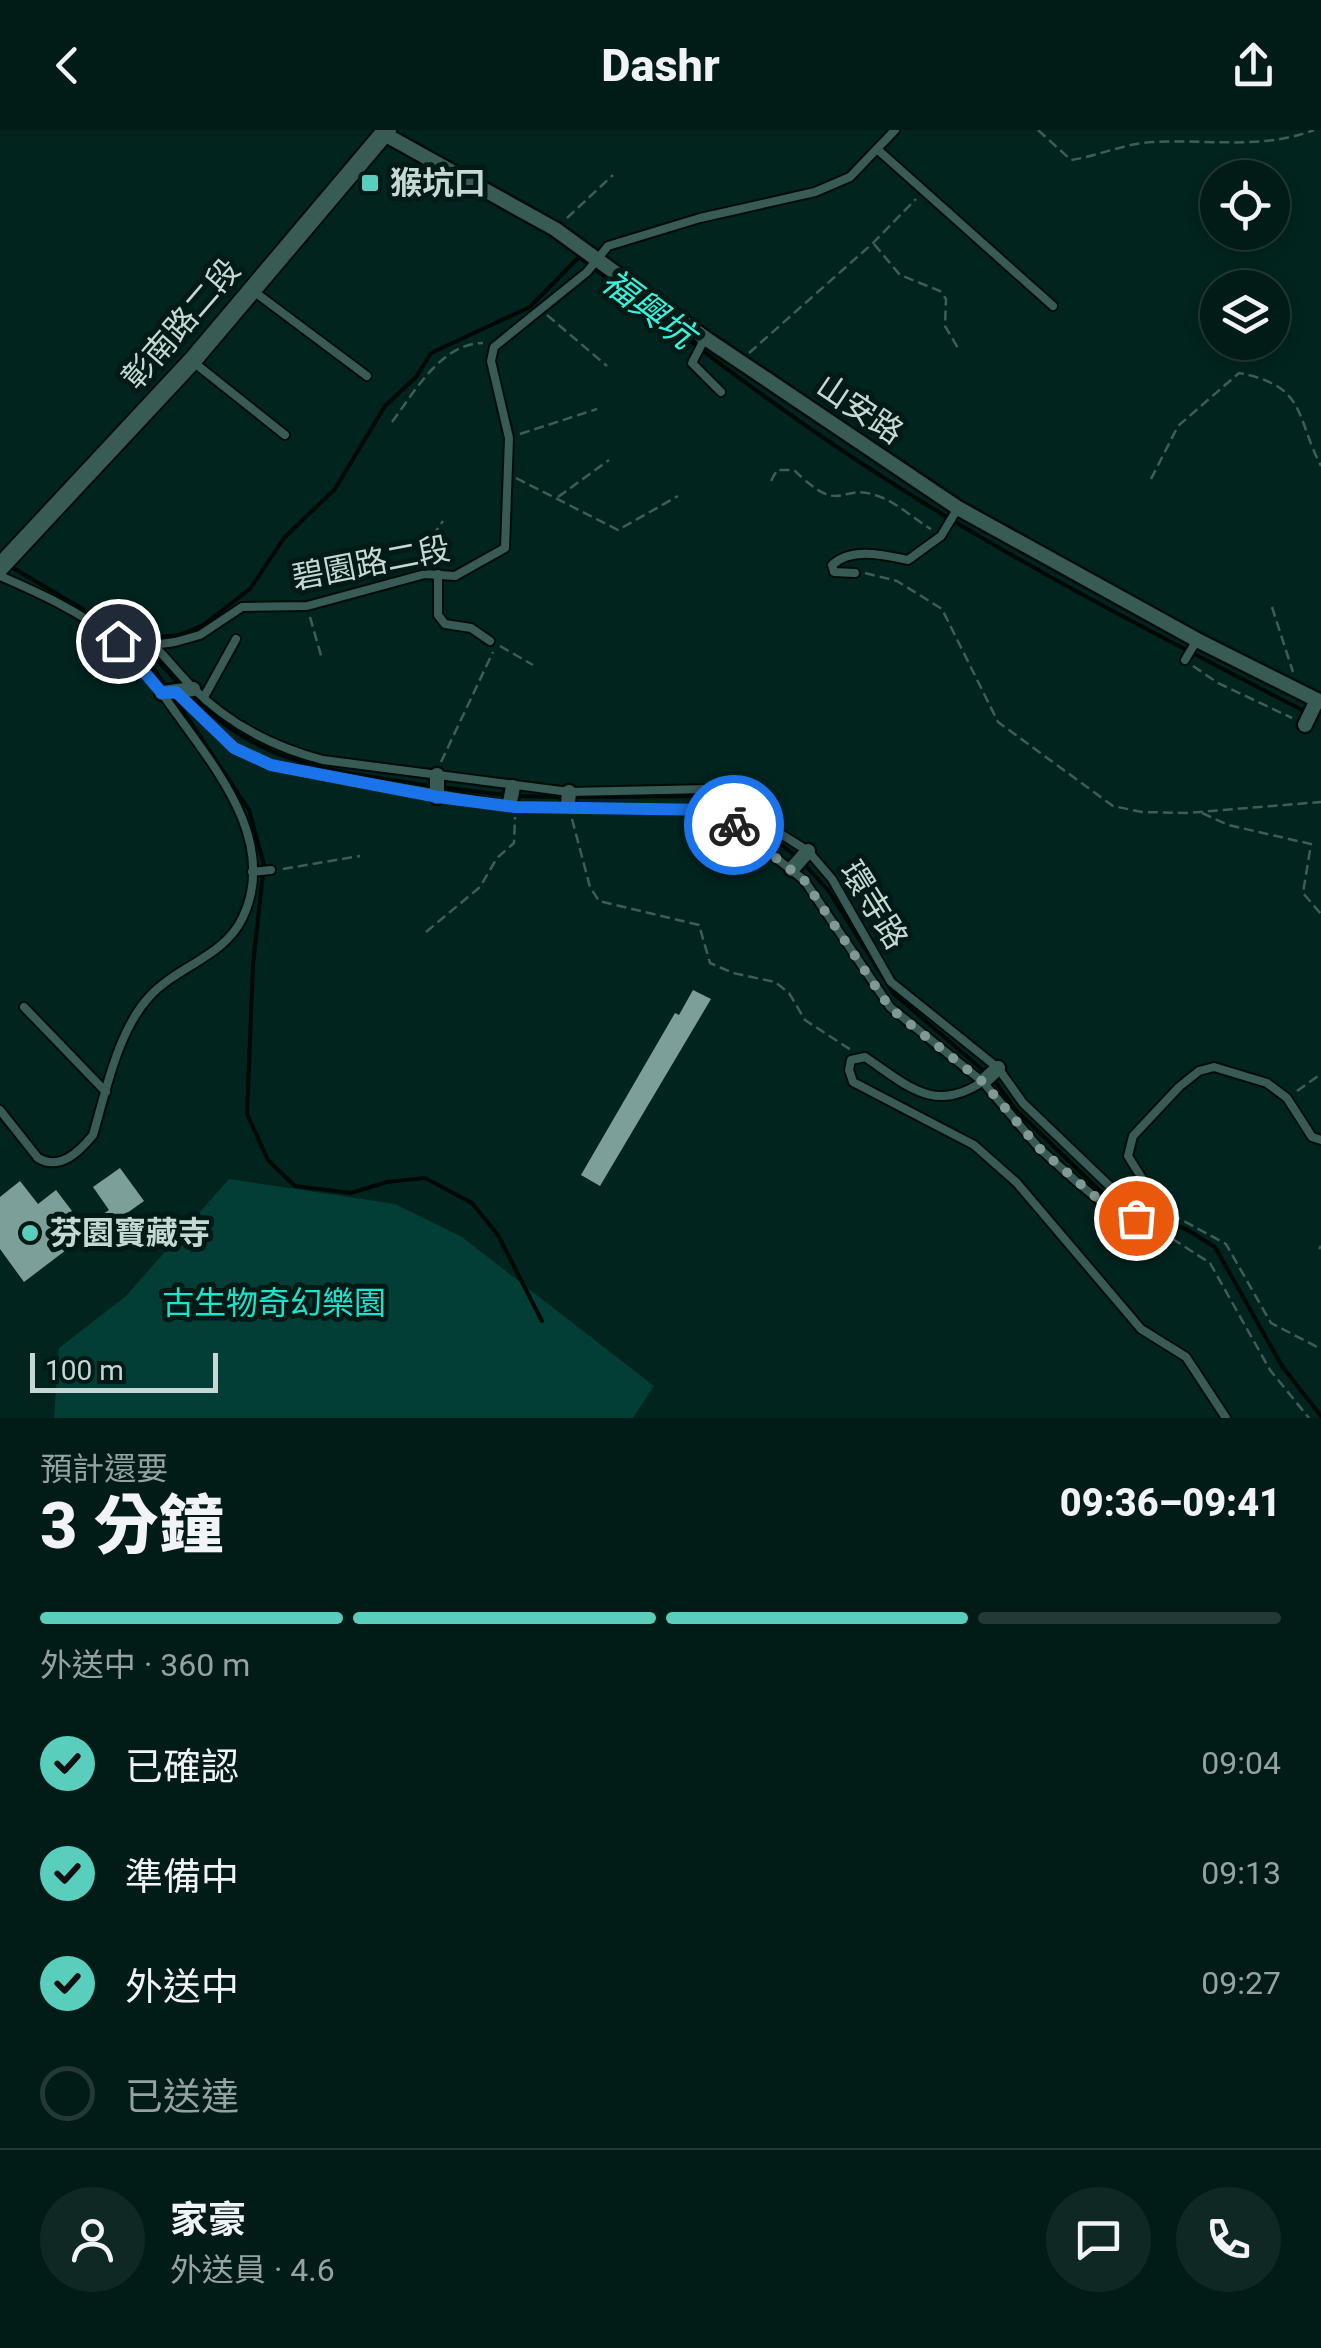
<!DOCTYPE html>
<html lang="zh-TW">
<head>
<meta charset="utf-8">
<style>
  body { margin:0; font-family:Roboto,"Noto Sans TC",sans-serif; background:#0f2824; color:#f1f3f6; height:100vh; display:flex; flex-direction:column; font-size:38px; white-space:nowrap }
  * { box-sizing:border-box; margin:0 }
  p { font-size:32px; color:#96a1a1 }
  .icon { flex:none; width:55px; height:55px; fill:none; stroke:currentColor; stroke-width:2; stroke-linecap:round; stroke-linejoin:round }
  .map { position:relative; height:1288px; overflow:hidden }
  .side { display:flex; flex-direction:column; background:#011b17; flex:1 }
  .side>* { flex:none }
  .tools { position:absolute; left:1200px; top:30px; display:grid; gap:20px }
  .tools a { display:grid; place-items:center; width:90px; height:90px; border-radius:50%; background:#011b17; box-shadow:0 5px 15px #0003,0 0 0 2px #233936; font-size:50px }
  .scale { position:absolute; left:30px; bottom:25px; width:188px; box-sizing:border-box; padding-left:10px; border:5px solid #c5d8d4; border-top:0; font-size:28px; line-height:35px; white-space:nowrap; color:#c5d8d4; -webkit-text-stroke:8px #011a16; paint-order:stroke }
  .pin { position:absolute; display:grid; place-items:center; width:85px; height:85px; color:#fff; margin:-42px; border:5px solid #fff; border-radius:50%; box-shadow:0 2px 10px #0007 }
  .courier { position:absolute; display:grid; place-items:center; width:100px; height:100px; margin:-50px; border:8px solid #1a73e8; border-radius:50%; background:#fff; color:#222; box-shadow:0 2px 12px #0007 }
  .headline em { font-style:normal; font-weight:800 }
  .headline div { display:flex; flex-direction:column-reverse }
  .headline { display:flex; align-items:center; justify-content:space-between; height:170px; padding:0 40px }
  h1 { font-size:65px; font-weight:800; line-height:75px }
  .bar { display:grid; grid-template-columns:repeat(4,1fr); gap:15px 10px; align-content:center; height:120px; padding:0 40px }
  .bar i { height:12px; border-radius:8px; background:#233936 }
  .bar .selected { background:#5acebc }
  .bar p { grid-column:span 4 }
  .line { display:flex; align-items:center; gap:25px; padding:0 40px; border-top:2px solid #233936 }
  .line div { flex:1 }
  .round { display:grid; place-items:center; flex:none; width:105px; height:105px; border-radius:52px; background:#0f2824 }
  ol { padding:0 40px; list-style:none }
  li { display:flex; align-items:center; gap:30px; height:110px }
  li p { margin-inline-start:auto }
  li .icon { padding:10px; border-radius:50%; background:#5acebc; color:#111; stroke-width:4 }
  li:last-child { color:#96a1a1 }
  li i { width:55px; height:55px; border:5px solid #233936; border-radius:50% }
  header { display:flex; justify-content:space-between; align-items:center; height:130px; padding:0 40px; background:#011b17; font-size:45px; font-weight:800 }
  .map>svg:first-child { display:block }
</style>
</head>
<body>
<header><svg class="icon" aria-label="back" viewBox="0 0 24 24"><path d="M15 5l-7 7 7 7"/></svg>Dashr<svg class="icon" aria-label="share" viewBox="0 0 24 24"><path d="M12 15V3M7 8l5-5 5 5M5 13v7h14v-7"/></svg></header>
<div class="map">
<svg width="1321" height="1288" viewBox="0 0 1321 1288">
  <rect width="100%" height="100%" fill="#01241f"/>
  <path fill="#023d36" d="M229 1049 395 1074 462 1107 654 1256 633 1288H54L59 1218 126 1166Z"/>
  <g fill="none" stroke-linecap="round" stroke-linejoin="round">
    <g stroke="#000806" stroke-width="4">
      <path d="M8 435 137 511"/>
      <path d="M137 509 179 505 203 495 250 459 284 408 335 359 385 276 417 246 431 223 530 177 579 127C684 207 788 288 900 358 1031 441 1169 511 1306 582"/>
      <path d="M145 516 182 558"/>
      <path d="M138 517 167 558"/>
      <path d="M189 564C263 638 332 640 430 656"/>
      <path d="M173 566 249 680 264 735 253 835 247 984 268 1030 295 1056 351 1063 387 1052 425 1048 472 1073 498 1105 542 1191"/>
      <path d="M440 657 505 665"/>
      <path d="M514 666 565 667"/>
      <path d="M574 667 706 666 747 689 796 726"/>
      <path d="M803 733 828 760 894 864 985 942"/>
      <path d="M993 948 1014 978 1103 1064 1140 1084 1186 1099 1215 1117 1282 1236 1321 1286"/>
    </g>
  </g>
  <g fill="#7ca099">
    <path d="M693 860 711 869 600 1056 581 1045 675 883 679 885Z"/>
    <path d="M120 1038 144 1071 96 1105 89 1094 109 1080 93 1057Z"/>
    <path d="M20 1051 38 1074 56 1060 72 1081 53 1096 70 1117 24 1152 0 1119V1067Z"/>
  </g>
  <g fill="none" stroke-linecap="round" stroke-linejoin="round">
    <g stroke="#000c09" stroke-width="12">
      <g id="service">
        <path d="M877 19 1053 176"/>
        <path d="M252 160 367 246"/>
        <path d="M705 208 692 233 721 262"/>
        <path d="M192 231 285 305"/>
        <path d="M855 443 834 442 832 435C852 417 883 425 908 430L941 406 958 378"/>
        <path d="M438 444V485L445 494 471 498 490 511"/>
        <path d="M0 446C39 463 79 481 113 508 137 527 158 558 176 583 217 640 279 714 242 789 224 826 178 836 150 866 118 900 106 961 93 1005 79 1022 60 1041 38 1028L0 980"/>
        <path d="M117 511 153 515 175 512 200 505 242 477 307 476 425 444 455 446 505 418 509 308 491 231 494 217 587 142 608 116 700 88 815 62 850 47 895 0"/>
        <path d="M153 515C167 528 178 543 191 556 228 594 273 617 323 630L569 662 709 659 808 721 832 749 891 852 998 938 1023 973 1119 1065 1148 1073V1058L1128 1026 1133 1006 1179 957 1199 941 1214 937 1267 953 1287 968 1312 1007 1321 1010"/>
        <path d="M1185 530 1197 510"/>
        <path d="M176 562 234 618 271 635 515 677 715 680 804 750 890 877 983 952 1039 1018 1078 1053 1121 1088 1134 1092"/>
        <path d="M204 567 236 509"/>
        <path d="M252 742 271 740"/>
        <path d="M24 877 106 962"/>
        <path d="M985 950C935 985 908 956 865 927L851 930 849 940 853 952 974 1015 1017 1053 1141 1199 1186 1227 1226 1288"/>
      </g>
    </g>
    <g stroke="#000c09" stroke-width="19">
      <g id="minor">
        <path d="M384 4 555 99 705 208 958 378 1197 510 1321 572"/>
        <path d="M162 563 193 559"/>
        <path d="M1305 595 1317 570"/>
        <path d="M437 645V667"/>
        <path d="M510 672 513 657"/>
        <path d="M568 673 569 662"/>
        <path d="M792 739 808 721"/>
        <path d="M985 950 998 938"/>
        <path d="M1134 1092 1148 1073"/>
      </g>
    </g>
    <g stroke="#000c09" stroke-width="22">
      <path id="tertiary" d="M0 437 192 231 387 0"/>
    </g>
    <g stroke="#3f5d58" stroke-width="2.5" stroke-dasharray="10 5" stroke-linecap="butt">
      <path d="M1038 0 1071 30C1098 26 1126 13 1153 12 1209 9 1261 20 1314 0"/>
      <path d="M567 88 613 45"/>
      <path d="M874 114 900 145 940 161 946 169 945 196 958 218"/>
      <path d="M547 185 607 236"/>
      <path d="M749 223 873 113 916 69"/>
      <path d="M392 292C414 263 441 213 483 213"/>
      <path d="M520 304 597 279"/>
      <path d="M516 348 618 400 678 366"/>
      <path d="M1151 349 1178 296 1239 243C1307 256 1295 286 1321 336"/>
      <path d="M771 351 777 340H794C844 389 838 351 878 366 896 372 914 389 931 399"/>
      <path d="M558 367 609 330"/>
      <path d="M434 436 432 407 443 391"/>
      <path d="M865 443 897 451 942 479 998 592 1113 676 1142 682 1186 683 1321 672"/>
      <path d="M1272 477 1293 542"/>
      <path d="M310 487 322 529"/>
      <path d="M500 516 533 535"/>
      <path d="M1193 536 1218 553 1292 588"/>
      <path d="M441 632 493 522"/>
      <path d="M1202 683 1228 695 1311 714 1303 763 1321 784"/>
      <path d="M572 689 590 757 599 771 699 795 710 833 733 843 775 852 789 863 805 890 851 920"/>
      <path d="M283 739 360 726"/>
      <path d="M426 802 480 757 497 728 514 713 515 687"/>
      <path d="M1297 961 1321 944"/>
      <path d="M1158 1077 1226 1114 1271 1193 1321 1219"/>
      <path d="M1145 1096 1168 1106 1210 1133 1270 1240 1309 1288"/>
      <path d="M1319 1119 1321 1116"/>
    </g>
    <use href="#service" stroke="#395b55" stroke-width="8"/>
    <use href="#minor" stroke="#395b55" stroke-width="14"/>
    <use href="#tertiary" stroke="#395b55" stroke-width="18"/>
  </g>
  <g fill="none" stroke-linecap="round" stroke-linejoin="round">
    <path stroke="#809995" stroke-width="10" stroke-dasharray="0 18" d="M734 695 804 750 890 878 983 952 1039 1018 1078 1052 1121 1088 1134 1092 1136 1088"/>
    <path stroke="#1a73e8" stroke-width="12" d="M118 511 162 563 176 562 234 618 271 635 438 667 515 677 715 680 734 695"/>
  </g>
  <g fill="#5acebc" stroke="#011a16" stroke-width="4">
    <rect x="360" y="43" width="20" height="20" rx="5"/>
    <circle cx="30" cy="1103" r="10"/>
  </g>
  <g text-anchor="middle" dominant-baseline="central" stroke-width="10" stroke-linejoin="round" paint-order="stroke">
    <g font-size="32" font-weight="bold" fill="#c5d8d4" stroke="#011a16" text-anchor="start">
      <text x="390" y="53">猴坑口</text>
      <text x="50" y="1103">芬園寶藏寺</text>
    </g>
    <g font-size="32" fill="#c5d8d4" stroke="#011a16">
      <text transform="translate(181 194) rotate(-49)">彰南路二段</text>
      <text transform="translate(860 279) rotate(34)">山安路</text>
      <text transform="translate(371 433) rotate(-11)">碧園路二段</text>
      <text transform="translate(874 775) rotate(58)">環寺路</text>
    </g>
    <g font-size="32" fill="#17e5ce" stroke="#011a16">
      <text x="274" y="1173">古生物奇幻樂園</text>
    </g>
    <g font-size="35" font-style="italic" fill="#38f3db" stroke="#011a16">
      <text transform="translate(648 179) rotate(37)">福興坑</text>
    </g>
  </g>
</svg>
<div class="tools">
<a><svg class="icon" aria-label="locate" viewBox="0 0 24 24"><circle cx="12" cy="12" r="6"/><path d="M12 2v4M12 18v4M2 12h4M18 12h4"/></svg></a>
<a><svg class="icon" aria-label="layers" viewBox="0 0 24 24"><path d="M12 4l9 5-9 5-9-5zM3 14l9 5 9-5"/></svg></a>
</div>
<div class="scale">100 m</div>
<div class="pin" style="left:1136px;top:1088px;background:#ea580c"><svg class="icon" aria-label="bag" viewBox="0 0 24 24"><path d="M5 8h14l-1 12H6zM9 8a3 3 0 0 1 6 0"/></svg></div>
<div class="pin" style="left:118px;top:511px;background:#1f2937"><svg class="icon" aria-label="home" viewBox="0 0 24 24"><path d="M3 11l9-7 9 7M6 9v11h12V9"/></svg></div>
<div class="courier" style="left:734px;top:695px"><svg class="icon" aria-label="bike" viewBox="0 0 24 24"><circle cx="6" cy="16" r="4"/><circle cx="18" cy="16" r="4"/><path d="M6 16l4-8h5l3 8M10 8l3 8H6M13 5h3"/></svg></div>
</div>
<section class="side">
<div class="headline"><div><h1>3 分鐘</h1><p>預計還要</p></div><em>09:36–09:41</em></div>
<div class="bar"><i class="selected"></i><i class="selected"></i><i class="selected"></i><i></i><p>外送中 · 360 m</p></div>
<ol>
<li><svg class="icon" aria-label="check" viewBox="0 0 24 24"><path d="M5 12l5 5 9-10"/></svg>已確認<p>09:04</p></li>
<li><svg class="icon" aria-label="check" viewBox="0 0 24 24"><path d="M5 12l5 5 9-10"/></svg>準備中<p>09:13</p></li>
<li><svg class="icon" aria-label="check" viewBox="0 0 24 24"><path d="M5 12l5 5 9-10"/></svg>外送中<p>09:27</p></li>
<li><i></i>已送達</li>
</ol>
<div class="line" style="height:180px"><a class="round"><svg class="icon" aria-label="person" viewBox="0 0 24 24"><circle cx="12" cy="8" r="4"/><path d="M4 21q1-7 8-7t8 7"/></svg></a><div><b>家豪</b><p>外送員 · 4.6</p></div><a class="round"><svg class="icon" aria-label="chat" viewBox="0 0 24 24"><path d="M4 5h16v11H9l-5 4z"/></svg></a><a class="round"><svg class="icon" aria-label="phone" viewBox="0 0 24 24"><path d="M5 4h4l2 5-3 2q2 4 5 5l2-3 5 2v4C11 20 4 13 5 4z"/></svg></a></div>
</section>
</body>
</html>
